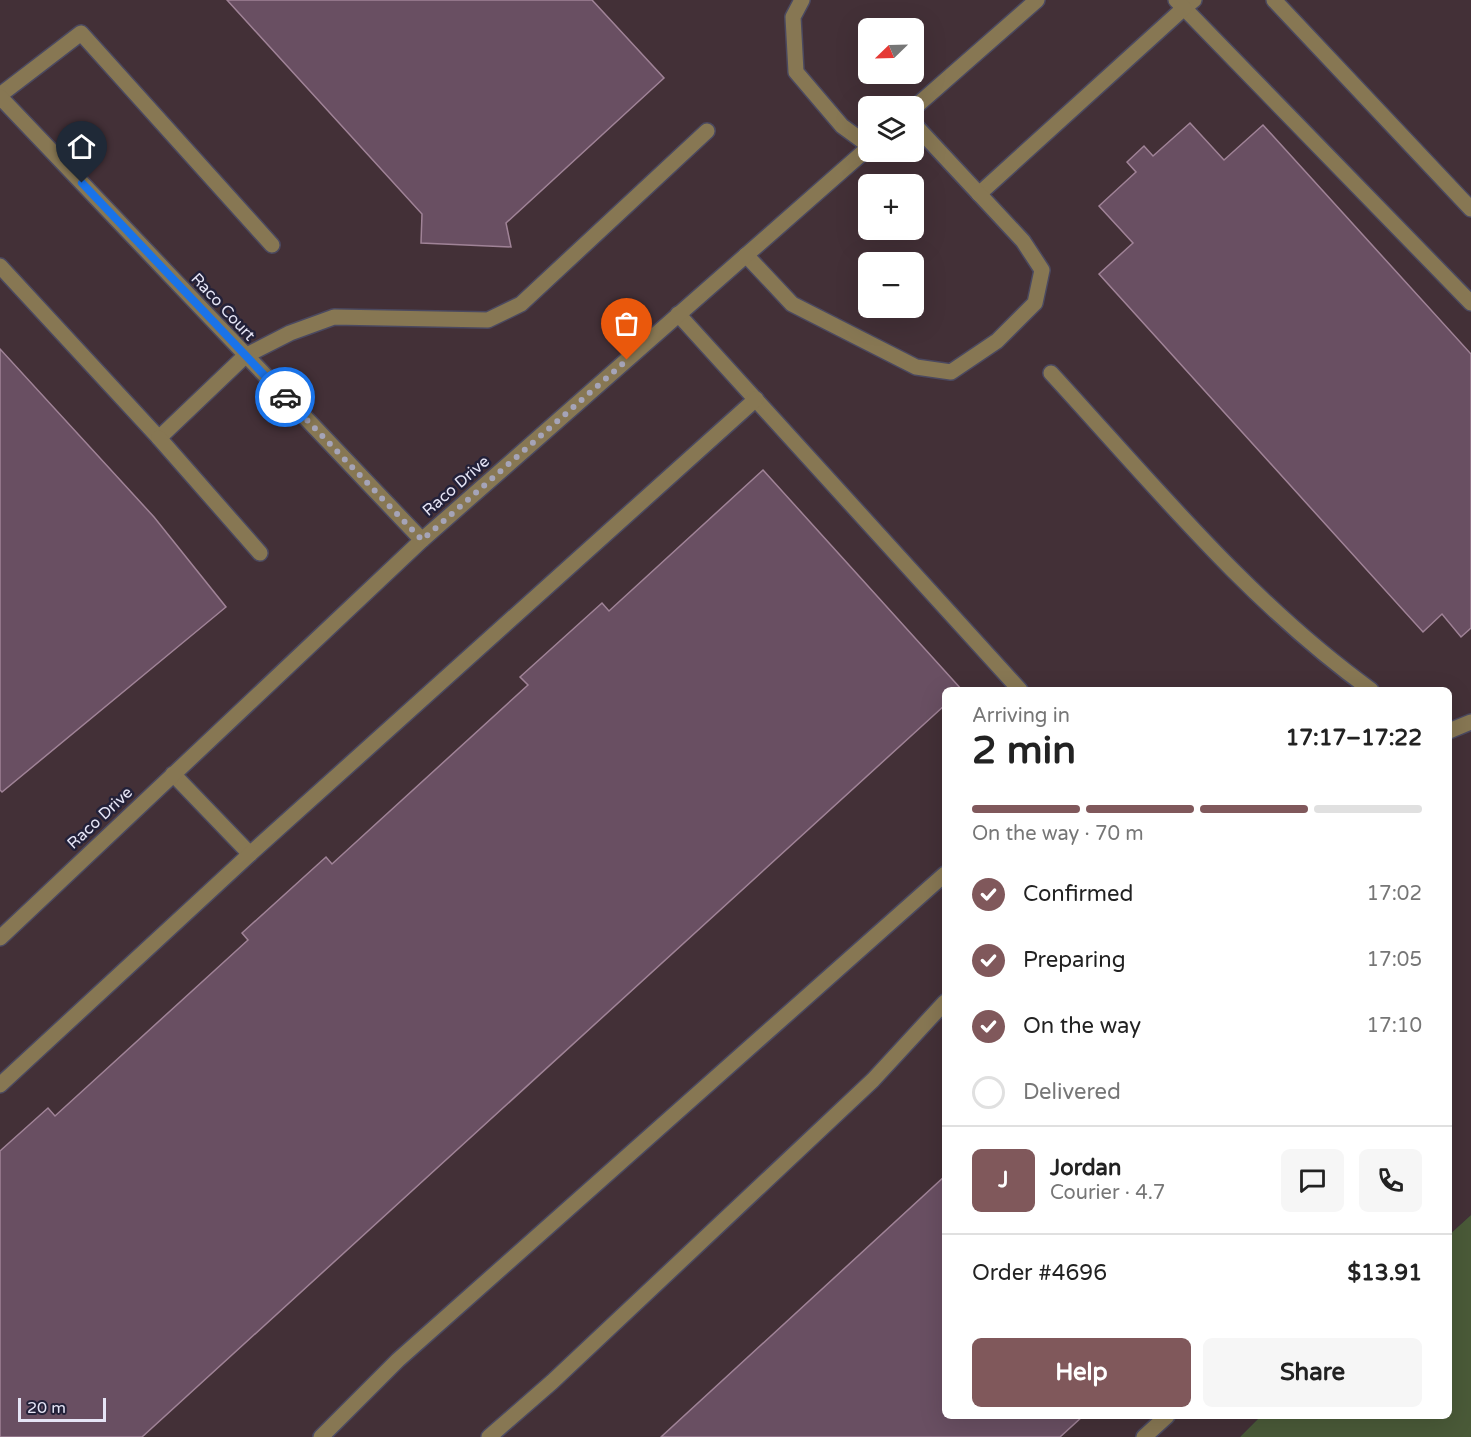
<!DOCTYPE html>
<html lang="en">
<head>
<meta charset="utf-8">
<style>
  body { margin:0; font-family:"Varela Round",sans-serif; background:#f6f6f6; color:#222; height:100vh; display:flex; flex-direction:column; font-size:22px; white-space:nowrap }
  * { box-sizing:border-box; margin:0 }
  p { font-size:20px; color:#767676 }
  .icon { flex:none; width:33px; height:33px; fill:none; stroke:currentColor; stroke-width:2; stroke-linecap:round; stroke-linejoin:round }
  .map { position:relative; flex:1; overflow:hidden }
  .panel { position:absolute; left:942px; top:687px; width:510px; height:732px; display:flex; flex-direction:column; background:#fff; border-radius:9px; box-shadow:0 6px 24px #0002 }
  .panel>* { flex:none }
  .needle { width:39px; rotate:247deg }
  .fabs { position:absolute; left:858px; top:18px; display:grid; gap:12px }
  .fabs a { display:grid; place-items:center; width:66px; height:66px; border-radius:9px; background:#fff; box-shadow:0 6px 24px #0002; font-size:30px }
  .scale { position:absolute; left:18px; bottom:15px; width:88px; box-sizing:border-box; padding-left:6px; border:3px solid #e6e5f6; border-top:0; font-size:16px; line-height:21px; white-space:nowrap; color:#e6e5f6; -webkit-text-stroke:4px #232139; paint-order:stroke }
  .pin { position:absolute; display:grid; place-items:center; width:51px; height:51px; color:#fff; margin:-62px -26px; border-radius:50% 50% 50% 0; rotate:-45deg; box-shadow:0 0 6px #0007 }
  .pin .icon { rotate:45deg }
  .courier { position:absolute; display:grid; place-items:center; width:60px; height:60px; margin:-30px; border:4px solid #1a73e8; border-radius:50%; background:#fff; color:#222; box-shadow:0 2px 8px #0007 }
  .summary em { font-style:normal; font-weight:700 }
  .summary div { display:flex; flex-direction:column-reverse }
  .summary { display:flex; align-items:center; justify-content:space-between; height:102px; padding:0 30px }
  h1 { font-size:39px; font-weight:700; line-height:45px }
  .bar { display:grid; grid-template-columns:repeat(4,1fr); gap:9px 6px; align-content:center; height:72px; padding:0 30px }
  .bar i { height:8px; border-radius:4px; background:#e0e0e0 }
  .bar .active { background:#80585b }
  .bar p { grid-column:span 4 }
  .line { display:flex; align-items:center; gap:15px; padding:0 30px; border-top:2px solid #e0e0e0 }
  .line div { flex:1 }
  .round { display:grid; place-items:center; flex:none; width:63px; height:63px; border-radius:9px; background:#f6f6f6 }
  ol { padding:0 30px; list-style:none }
  li { display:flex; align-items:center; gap:18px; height:66px }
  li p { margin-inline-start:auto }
  li .icon { padding:6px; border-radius:50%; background:#80585b; color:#fff; stroke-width:4 }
  li:last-child { color:#767676 }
  li i { width:33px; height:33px; border:3px solid #e0e0e0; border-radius:50% }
  .button { display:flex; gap:12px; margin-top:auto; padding:12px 30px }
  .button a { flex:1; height:69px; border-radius:9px; background:#80585b; color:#fff; font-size:24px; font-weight:700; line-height:69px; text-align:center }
  .button a+a { background:#f6f6f6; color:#222 }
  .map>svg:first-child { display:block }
</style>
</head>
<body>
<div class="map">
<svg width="1471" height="1437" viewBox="0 0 1471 1437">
  <rect width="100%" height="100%" fill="#2d2b44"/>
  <path fill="#433037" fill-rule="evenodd" d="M0 0H1471V1215L1449 1235V690H945V1416H1261L1240 1437H0ZM868 28H914V74H868ZM868 106H914V152H868ZM868 184H914V230H868ZM868 262H914V308H868Z"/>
  <path fill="#4a5a38" d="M1471 1215V1437H1240L1261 1416H1449V1235Z"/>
  <g fill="#694f62" stroke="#a08397" stroke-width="1.5">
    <path d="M227 0H592L664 78 506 223 511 247 421 243 422 214Z"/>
    <path d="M1190 123 1224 160 1263 125 1471 354V628L1461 637 1442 614 1423 632 1099 274 1133 243 1099 206 1136 172 1127 162 1144 146 1153 156Z"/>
    <path d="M0 349 154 517 226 607 2 792 0 790Z"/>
    <path d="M763 470 962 690H945V705L142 1437H0V1151L48 1108 55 1116 248 940 242 933 326 857 332 864 528 685 520 677 602 603 609 611Z"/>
    <path d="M945 1176V1416H1083L1060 1437H661Z"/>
  </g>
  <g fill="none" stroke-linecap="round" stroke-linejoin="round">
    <g stroke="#4b4960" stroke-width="18">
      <g id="minor">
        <path d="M802 0 793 17 796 72 842 126 868 145"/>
        <path d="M1194 0 1184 8 1471 303"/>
        <path d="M1274 0 1471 209"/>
        <path d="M0 95 81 33 272 245"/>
        <path d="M0 97 422 540"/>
        <path d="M914 108 1037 0"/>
        <path d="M979 194 1184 8 1176 0"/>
        <path d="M746 255 792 304 916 367 951 372 997 341 1035 303 1042 270 1023 241 914 124"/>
        <path d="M0 266 159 438 245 356 290 333 334 317 488 320 521 304 707 131"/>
        <path d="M678 314 1020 690"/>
        <path d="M1051 373C1152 483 1249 602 1371 690"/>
        <path d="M159 438 260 553"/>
        <path d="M1449 731 1471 722"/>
        <path d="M173 774 250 854"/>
        <path d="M0 938 422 540 868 148"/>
        <path d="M0 1085 250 854 756 399"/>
        <path d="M321 1437 398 1360 945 874"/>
        <path d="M489 1437 552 1382 873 1080 945 1002"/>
        <path d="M1144 1437 1167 1416"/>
      </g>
    </g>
    <use href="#minor" stroke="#877753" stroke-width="15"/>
  </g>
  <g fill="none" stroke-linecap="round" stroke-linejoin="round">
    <path stroke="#a5a4b8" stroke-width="6" stroke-dasharray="0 10.8" d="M285 397 422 540 627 360"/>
    <path stroke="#1a73e8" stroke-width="8" d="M82 183 285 397"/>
  </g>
  <g text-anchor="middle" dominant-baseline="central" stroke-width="5" stroke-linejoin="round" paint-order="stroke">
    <g font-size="16" fill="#e6e5f6" stroke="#232139">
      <text transform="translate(223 307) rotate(47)">Raco Court</text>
      <text transform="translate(456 486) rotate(-41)">Raco Drive</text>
      <text transform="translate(100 818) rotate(-43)">Raco Drive</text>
    </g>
  </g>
</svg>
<div class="fabs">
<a><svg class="needle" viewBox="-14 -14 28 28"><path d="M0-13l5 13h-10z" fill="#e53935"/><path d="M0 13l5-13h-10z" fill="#767676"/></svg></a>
<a><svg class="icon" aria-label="layers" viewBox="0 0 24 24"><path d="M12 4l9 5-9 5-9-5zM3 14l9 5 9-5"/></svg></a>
<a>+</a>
<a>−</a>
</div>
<div class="scale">20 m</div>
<div class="pin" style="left:627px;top:360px;background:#ea580c"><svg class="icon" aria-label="bag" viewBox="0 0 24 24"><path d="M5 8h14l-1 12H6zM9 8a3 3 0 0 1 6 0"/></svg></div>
<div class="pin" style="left:82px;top:183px;background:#1f2937"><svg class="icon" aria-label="home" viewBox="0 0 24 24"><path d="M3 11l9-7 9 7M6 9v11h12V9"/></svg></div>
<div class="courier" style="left:285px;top:397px"><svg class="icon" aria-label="car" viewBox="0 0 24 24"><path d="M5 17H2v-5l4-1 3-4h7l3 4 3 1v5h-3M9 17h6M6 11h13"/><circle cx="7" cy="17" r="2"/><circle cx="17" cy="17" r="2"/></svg></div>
<section class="panel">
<div class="summary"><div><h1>2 min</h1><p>Arriving in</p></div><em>17:17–17:22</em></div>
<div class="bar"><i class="active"></i><i class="active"></i><i class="active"></i><i></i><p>On the way · 70 m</p></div>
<ol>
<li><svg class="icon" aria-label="check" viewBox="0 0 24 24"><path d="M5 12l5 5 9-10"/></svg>Confirmed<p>17:02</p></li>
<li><svg class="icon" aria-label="check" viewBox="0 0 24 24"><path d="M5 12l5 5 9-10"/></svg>Preparing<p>17:05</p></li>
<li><svg class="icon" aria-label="check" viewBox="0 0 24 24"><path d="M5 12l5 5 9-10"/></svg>On the way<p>17:10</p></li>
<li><i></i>Delivered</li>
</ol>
<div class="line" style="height:108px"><b class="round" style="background:#80585b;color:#fff">J</b><div><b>Jordan</b><p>Courier · 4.7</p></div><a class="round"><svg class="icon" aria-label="chat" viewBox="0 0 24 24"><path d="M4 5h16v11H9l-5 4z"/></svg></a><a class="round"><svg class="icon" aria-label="phone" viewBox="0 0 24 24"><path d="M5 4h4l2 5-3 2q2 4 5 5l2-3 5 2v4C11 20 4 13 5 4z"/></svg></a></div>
<div class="line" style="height:78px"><div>Order #4696</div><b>$13.91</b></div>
<div class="button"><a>Help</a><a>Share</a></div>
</section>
</div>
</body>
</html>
